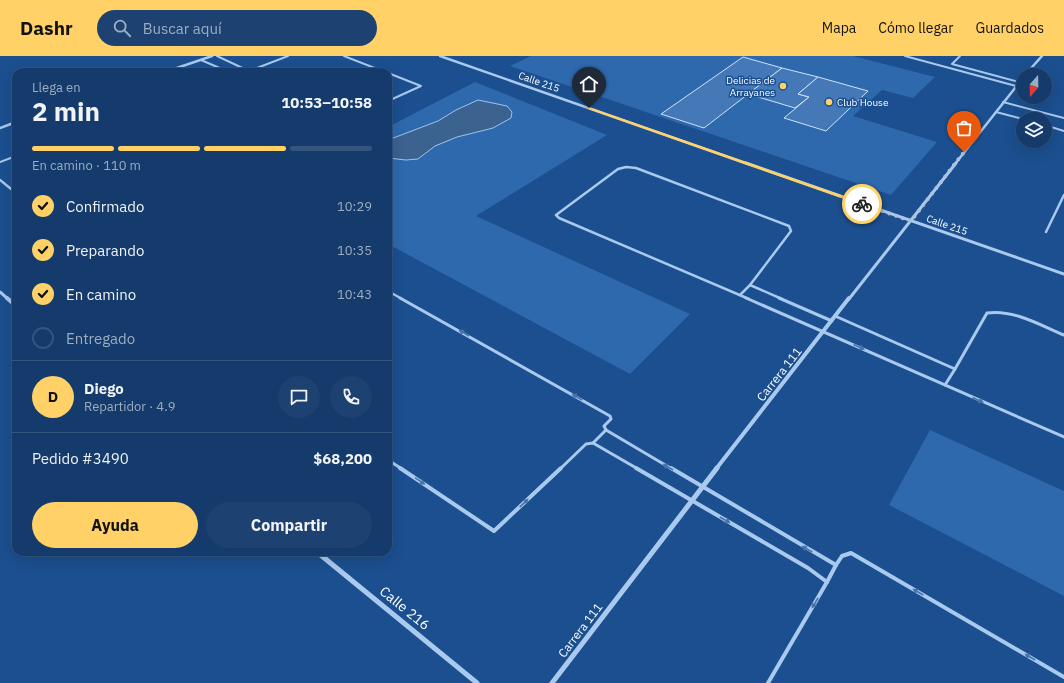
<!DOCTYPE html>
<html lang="es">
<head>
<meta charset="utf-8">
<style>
  body { margin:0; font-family:"IBM Plex Sans",sans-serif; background:#1d4271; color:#f1f3f6; height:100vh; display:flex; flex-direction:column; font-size:15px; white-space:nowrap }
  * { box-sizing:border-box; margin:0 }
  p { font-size:13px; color:#9dadc1 }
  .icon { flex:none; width:22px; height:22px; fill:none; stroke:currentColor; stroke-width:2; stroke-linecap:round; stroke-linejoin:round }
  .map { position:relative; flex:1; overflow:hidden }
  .side { position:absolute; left:12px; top:12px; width:380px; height:488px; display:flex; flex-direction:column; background:#143b6b; border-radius:12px; box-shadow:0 4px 16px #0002,0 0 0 1px #33557e }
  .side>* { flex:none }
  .needle { width:26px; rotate:200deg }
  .tools { position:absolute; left:1016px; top:12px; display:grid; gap:8px }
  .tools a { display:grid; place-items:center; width:36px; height:36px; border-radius:50%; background:#143b6b; box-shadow:0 4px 16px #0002,0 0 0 1px #33557e; font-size:20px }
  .pin { position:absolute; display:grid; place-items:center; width:34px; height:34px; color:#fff; margin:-41px -17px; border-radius:50% 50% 50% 0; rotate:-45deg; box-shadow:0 0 4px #0007 }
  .pin .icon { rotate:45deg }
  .courier { position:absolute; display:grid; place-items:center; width:40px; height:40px; margin:-20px; border:3px solid #ffd166; border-radius:50%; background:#fff; color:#222; box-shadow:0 1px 5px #0007 }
  .overview em { font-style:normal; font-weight:700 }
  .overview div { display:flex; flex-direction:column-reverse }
  .overview { display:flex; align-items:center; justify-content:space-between; height:68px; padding:0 20px }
  h1 { font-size:26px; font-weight:700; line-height:30px }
  .bar { display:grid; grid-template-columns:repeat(4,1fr); gap:6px 4px; align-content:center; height:48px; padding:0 20px }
  .bar i { height:5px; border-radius:3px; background:#33557e }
  .bar .selected { background:#ffd166 }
  .bar p { grid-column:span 4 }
  .line { display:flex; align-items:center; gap:10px; padding:0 20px; border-top:1px solid #33557e }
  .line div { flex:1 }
  .round { display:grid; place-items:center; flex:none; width:42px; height:42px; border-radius:21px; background:#1d4271 }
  ol { padding:0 20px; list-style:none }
  li { display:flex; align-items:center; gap:12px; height:44px }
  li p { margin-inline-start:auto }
  li .icon { padding:4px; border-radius:50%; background:#ffd166; color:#111; stroke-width:4 }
  li:last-child { color:#9dadc1 }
  li i { width:22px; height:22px; border:2px solid #33557e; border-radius:50% }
  .cta { display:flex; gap:8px; margin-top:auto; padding:8px 20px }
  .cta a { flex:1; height:46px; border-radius:24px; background:#ffd166; color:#111; font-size:16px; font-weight:700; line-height:46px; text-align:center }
  .cta a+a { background:#1d4271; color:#f1f3f6 }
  header { display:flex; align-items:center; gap:24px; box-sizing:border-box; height:56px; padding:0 20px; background:#ffd166; color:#111 }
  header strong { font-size:19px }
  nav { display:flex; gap:22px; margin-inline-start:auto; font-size:14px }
  .search { width:280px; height:36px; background:#1d4271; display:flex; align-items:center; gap:10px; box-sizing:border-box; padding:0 14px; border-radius:22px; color:#9dadc1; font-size:15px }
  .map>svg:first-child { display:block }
</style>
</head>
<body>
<header>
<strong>Dashr</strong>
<div class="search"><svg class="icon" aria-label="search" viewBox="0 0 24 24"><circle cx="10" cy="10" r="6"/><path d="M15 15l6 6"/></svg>Buscar aquí</div>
<nav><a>Mapa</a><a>Cómo llegar</a><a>Guardados</a></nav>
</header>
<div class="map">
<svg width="1064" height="627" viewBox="0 0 1064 627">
  <rect width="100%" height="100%" fill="#1b4f8f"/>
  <g fill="#2e69ad">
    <path d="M531 0H853L935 21 913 42 882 34 853 60 937 86 891 139 510 10Z"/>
    <path d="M475 26 607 79 476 160 690 258 630 318 388 188V71Z"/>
    <path d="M930 374 1064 435V540L889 449Z"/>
  </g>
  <path fill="#3c6290" stroke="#9cc4f0" d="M478 44 507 50 512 56 511 62 493 72 457 81 435 90 418 103 406 104 388 102V84L438 65 456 54Z"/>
  <g fill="#4478b7" stroke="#cfe3fa">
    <path d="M743 1 782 12 704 72 661 58Z"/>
    <path d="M782 12 818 21 798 38 809 41 795 52 748 38Z"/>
    <path d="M818 21 868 35 826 75 784 62 809 41 798 38Z"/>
  </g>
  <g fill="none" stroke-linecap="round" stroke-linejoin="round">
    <g stroke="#a9c9ee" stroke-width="2">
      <path d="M217 0 249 15 288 0"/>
      <path d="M344 0 385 16"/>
      <path d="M905 0 1016 30"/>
      <path d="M960 0 952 8 1019 26"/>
      <path d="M201 4 229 16"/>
      <path d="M388 17 421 30 388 45"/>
      <path d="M1003 46 1064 62"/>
      <path d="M996 56 1023 63"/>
      <path d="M1045 69 1064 75"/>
      <path d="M0 106 16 100"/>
    </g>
    <g stroke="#a9c9ee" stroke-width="2.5">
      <path d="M0 124 16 137"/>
      <path d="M1046 176 1064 139"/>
      <path d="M388 235 402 243"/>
      <path d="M740 239 750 229"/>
      <path d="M749 243 559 162 556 159 618 113 626 111 636 112 789 170 791 175 750 229 782 243"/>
    </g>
    <g stroke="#a9c9ee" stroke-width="3">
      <path d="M400 242 610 360 611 363 604 370 606 374 672 413"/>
      <path d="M746 242 1064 381"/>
      <path d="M779 242 832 265"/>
      <path d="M835 260 955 313 987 257C1013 253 1040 269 1064 279"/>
      <path d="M945 329 955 313"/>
      <path d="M593 387 606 374"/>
      <path d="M388 404 402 413"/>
      <path d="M560 413 586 388 593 387 638 413"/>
    </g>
    <g stroke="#a9c9ee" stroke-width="4">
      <path d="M400 412 494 475 561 412"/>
      <path d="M636 412 808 512 827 526 768 627"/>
      <path d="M671 412 836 509 842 500 851 497 1064 621"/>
      <path d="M827 526 836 509"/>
    </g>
    <g stroke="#a9c9ee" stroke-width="2.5">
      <path d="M440 0 748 108"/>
      <path d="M165 16 212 0"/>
      <path d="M1025 19 1042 0"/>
      <path d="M0 72 16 66"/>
      <path d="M955 108 1023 22"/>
    </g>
    <g stroke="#a9c9ee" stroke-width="3">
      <path d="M746 107 1064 218"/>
      <path d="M0 236 8 243"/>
      <path d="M849 243 956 107"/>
    </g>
    <g stroke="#a9c9ee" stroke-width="4">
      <path d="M7 242 16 250"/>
      <path d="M716 413 849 242"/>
    </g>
    <g stroke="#a9c9ee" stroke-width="5">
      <path d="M317 496 477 627"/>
      <path d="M552 627 717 412"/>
    </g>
  </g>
  <defs><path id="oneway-solid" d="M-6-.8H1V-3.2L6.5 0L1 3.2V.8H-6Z"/></defs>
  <g fill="#4674ac">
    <use href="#oneway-solid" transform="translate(464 277) rotate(-150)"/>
    <use href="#oneway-solid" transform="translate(859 291) rotate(24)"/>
    <use href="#oneway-solid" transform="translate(577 341) rotate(-150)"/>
    <use href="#oneway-solid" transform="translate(978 344) rotate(24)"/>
    <use href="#oneway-solid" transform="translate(668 411) rotate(-150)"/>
    <use href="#oneway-solid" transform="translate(420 425) rotate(34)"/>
    <use href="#oneway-solid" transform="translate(524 447) rotate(-44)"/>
    <use href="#oneway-solid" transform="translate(725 464) rotate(30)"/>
    <use href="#oneway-solid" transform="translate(807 493) rotate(-150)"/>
    <use href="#oneway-solid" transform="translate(918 536) rotate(-150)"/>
    <use href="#oneway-solid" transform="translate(815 547) rotate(121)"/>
    <use href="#oneway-solid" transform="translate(1030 601) rotate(-150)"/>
  </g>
  <path fill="#ffd166" d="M589 51 864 147 865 148 861 149 588 53Z"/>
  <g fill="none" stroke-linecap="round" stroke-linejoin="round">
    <path stroke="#afc1d8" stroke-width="4" stroke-dasharray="0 7.2" d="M862 148 911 165 964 96"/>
  </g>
  <g fill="#ffd166" stroke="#1b4f8f" stroke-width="1.5">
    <circle cx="783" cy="30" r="4"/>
    <circle cx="829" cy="46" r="4"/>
  </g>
  <g text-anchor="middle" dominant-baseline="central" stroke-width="3" stroke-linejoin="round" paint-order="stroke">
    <g font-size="10" fill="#fff" stroke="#1b4f8f" text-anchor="end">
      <text x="775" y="24">Delicias de<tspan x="775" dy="12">Arrayanes</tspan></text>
      <text x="837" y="46" text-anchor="start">Club House</text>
    </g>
    <g font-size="10" fill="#fff" stroke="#1b4f8f">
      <text transform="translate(539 26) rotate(19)">Calle 215</text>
      <text transform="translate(947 169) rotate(19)">Calle 215</text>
    </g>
    <g font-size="12" fill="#fff" stroke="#1b4f8f">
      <text transform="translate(779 318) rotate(-52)">Carrera 111</text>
      <text transform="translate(580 574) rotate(-53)">Carrera 111</text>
    </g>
    <g font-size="14" fill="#fff" stroke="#1b4f8f">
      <text transform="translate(405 552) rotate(39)">Calle 216</text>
    </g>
  </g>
</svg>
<div class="tools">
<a><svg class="needle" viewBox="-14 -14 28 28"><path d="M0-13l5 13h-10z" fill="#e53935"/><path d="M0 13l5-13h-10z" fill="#9dadc1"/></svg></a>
<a><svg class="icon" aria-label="layers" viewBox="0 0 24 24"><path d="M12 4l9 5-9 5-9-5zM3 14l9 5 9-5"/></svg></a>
</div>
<div class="pin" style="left:964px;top:96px;background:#ea580c"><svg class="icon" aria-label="bag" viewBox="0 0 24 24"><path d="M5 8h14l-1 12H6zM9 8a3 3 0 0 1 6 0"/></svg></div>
<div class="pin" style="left:589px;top:52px;background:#1f2937"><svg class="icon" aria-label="home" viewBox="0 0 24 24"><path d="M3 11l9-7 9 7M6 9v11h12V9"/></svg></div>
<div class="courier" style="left:862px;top:148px"><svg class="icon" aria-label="bike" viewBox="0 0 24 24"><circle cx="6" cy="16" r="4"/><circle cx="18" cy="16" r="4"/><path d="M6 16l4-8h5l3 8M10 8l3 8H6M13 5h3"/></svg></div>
<section class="side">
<div class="overview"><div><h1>2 min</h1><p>Llega en</p></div><em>10:53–10:58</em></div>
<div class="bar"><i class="selected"></i><i class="selected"></i><i class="selected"></i><i></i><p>En camino · 110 m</p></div>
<ol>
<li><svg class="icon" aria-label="check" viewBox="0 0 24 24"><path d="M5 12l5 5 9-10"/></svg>Confirmado<p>10:29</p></li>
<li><svg class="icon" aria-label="check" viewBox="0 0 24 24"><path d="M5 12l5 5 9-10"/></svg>Preparando<p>10:35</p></li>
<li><svg class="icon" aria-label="check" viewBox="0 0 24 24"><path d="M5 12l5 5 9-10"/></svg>En camino<p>10:43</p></li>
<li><i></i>Entregado</li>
</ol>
<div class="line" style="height:72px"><b class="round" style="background:#ffd166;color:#111">D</b><div><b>Diego</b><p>Repartidor · 4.9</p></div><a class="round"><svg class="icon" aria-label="chat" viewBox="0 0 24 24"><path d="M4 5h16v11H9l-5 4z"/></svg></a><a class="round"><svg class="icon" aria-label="phone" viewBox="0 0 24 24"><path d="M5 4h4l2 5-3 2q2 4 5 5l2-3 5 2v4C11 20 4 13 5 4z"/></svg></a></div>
<div class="line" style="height:52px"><div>Pedido #3490</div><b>$68,200</b></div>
<div class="cta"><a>Ayuda</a><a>Compartir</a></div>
</section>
</div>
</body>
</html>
